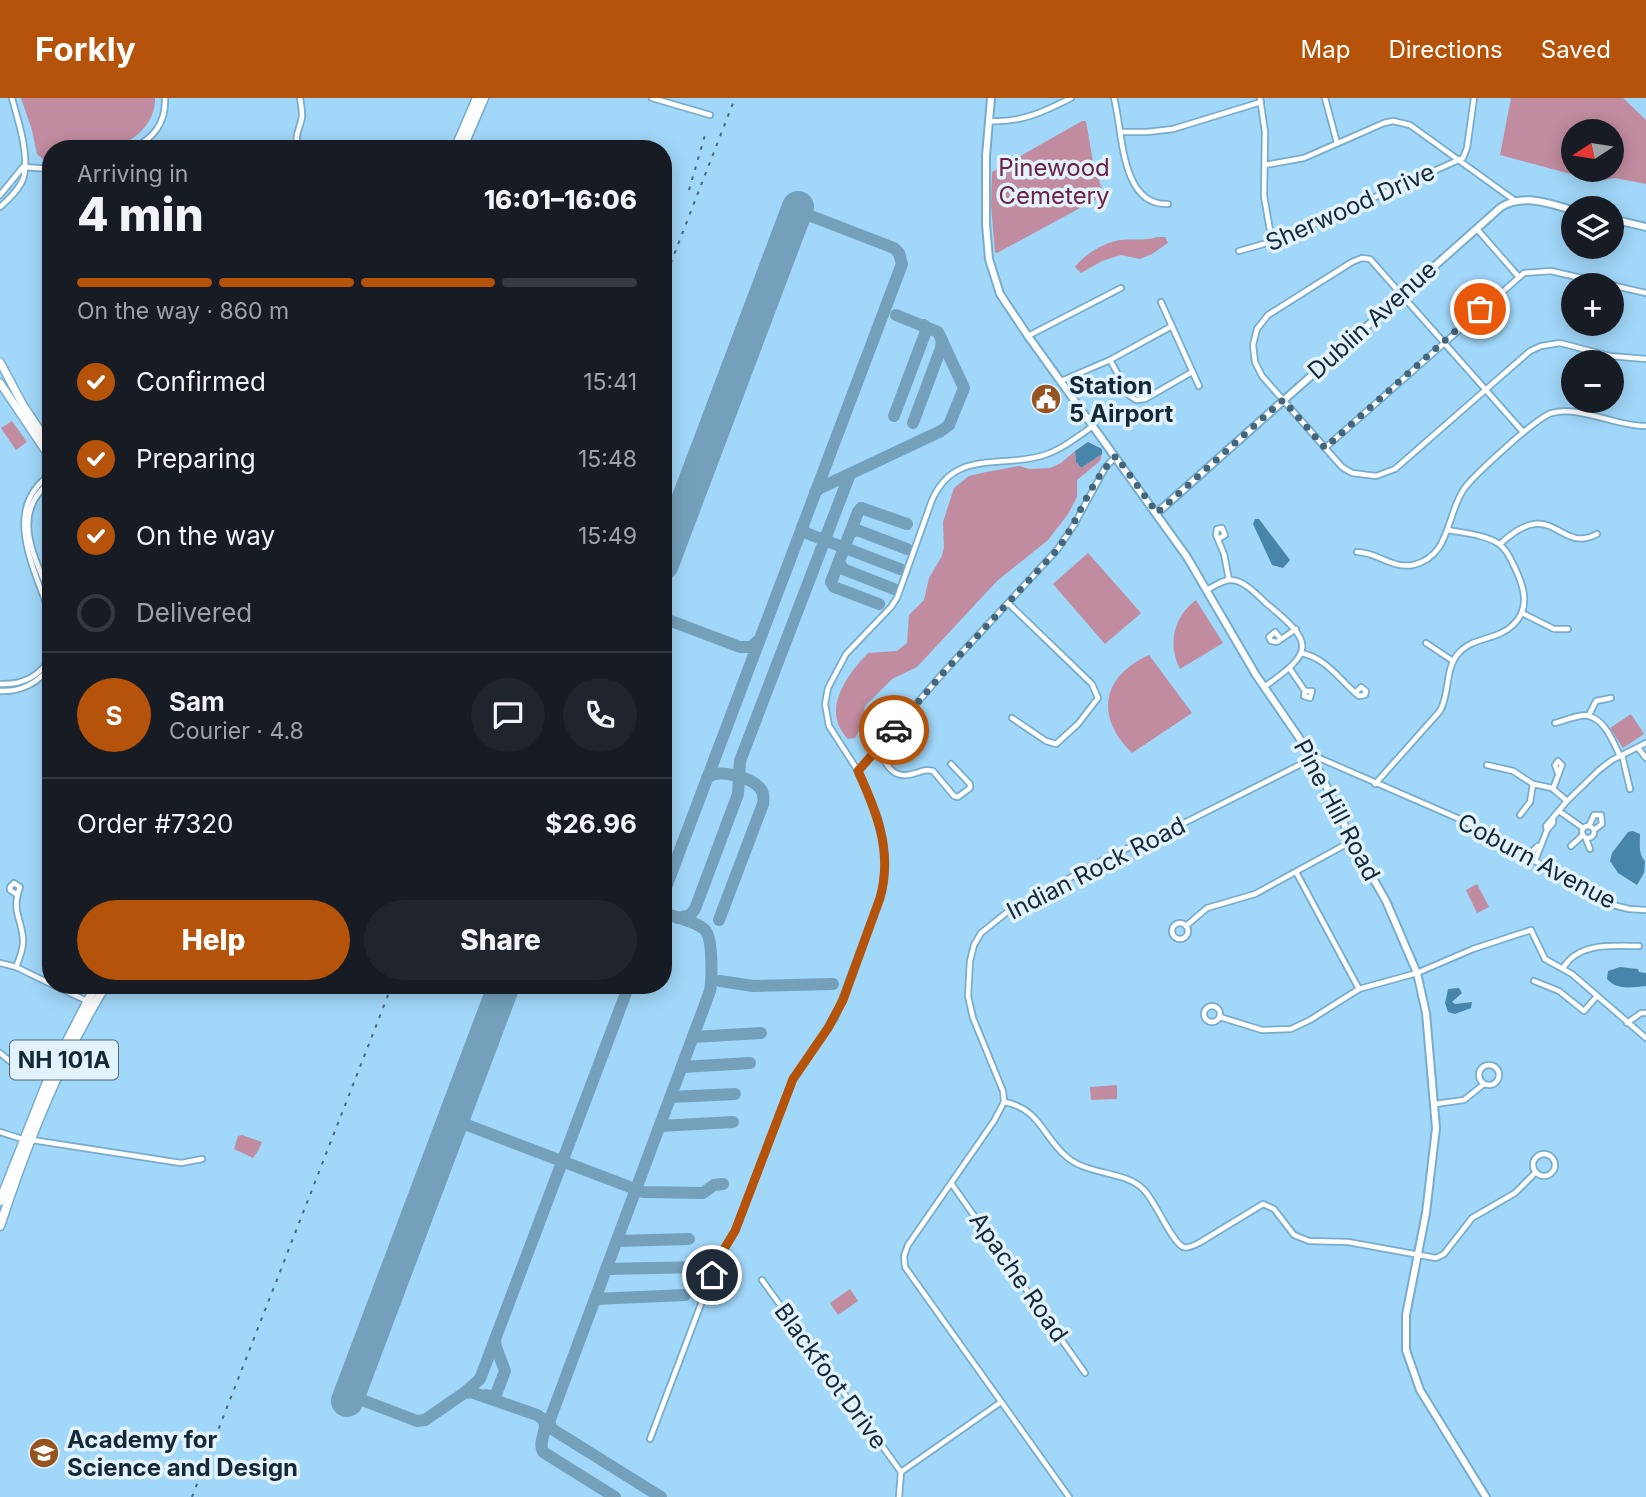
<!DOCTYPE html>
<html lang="en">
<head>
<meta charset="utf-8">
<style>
  body { margin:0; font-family:Inter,sans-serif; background:#20242c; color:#f1f3f6; height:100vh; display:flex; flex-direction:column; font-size:26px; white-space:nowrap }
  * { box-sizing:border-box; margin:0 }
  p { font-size:23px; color:#9ea1a6 }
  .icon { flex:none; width:38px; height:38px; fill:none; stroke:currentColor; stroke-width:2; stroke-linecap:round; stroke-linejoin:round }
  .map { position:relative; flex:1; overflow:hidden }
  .details { position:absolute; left:42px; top:42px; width:630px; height:854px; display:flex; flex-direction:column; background:#171b24; border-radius:28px; box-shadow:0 4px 18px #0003 }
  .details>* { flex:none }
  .needle { width:46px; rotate:258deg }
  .buttons { position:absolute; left:1561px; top:21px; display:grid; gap:14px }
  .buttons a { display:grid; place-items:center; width:63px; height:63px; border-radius:50%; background:#171b24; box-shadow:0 4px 18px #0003; font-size:35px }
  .pin { position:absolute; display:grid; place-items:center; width:60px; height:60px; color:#fff; margin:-30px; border:4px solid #fff; border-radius:50%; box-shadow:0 2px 7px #0007 }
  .courier { position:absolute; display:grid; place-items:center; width:70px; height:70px; margin:-35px; border:5px solid #b45309; border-radius:50%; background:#fff; color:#222; box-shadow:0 2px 9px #0007 }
  .headline em { font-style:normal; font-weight:800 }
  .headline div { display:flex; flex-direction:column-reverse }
  .headline { display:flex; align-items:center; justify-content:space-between; height:119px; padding:0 35px }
  h1 { font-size:46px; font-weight:800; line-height:52px }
  .bar { display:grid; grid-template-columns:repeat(4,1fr); gap:10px 7px; align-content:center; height:84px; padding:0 35px }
  .bar i { height:9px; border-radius:5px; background:#363941 }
  .bar .on { background:#b45309 }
  .bar p { grid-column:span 4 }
  .line { display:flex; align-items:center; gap:18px; padding:0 35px; border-top:2px solid #363941 }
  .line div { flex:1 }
  .round { display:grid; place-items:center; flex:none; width:74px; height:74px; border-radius:37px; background:#20242c }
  ol { padding:0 35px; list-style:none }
  li { display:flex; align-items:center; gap:21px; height:77px }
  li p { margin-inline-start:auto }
  li .icon { padding:7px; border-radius:50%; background:#b45309; color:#fff; stroke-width:4 }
  li:last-child { color:#9ea1a6 }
  li i { width:38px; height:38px; border:4px solid #363941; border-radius:50% }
  .cta { display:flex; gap:14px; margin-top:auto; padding:14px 35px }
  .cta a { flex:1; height:80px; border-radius:42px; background:#b45309; color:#fff; font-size:28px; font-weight:800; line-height:80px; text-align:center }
  .cta a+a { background:#20242c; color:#f1f3f6 }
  header { display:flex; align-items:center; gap:42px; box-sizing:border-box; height:98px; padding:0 35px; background:#b45309; color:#fff }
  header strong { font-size:33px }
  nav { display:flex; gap:38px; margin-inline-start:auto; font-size:24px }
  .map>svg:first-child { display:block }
</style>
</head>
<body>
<header>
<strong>Forkly</strong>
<nav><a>Map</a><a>Directions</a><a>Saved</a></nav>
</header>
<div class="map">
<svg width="1646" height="1399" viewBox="0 0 1646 1399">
  <rect width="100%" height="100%" fill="#a1d7f9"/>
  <g fill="#c18c9f" fill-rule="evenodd">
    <path d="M21 0H155C156 24 135 44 112 50 99 54 66 51 51 51V62H44L37 56 32 32Z"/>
    <path d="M1511 0H1623L1646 22V86L1615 80 1597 83 1500 57ZM1573 33H1612V72H1573Z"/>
    <path d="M1082 23H1086L1093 64 1104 97 997 155 995 154 991 107 992 74Z"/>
    <path d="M1157 139H1165L1168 145 1152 156 1140 161 1121 157 1102 163 1081 175 1075 169C1083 158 1099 148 1112 144 1127 139 1143 144 1157 139Z"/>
    <path d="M12 323 27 344 16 352 1 330Z"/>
    <path d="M1075 353 1076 364 1081 370 1102 356 1100 363 1077 382V399L1068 416 1048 442 997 483 917 569 892 581 865 608 861 629 855 640 848 641C820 613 847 577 868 555L897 553 907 545 909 517 924 502 929 480 942 458 944 449 943 424 954 390 969 378 986 374 1019 368 1030 371 1050 370 1061 365Z"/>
    <path d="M1088 455 1141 515 1105 546 1053 486Z"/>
    <path d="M1196 502 1223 545 1180 571C1167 546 1174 518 1196 502Z"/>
    <path d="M1149 557 1192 615 1132 655C1095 619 1101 579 1149 557Z"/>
    <path d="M1631 616 1644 636 1623 650 1610 630Z"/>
    <path d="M1477 786 1489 809 1477 815 1466 792Z"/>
    <path d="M1117 987V1001L1091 1002 1090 989Z"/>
    <path d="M242 1037 262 1044 258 1053 253 1060 234 1051 238 1038Z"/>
    <path d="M850 1191 858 1203 838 1217 830 1205Z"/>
  </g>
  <g fill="#4786aa">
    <path d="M1088 344 1102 351V356L1081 370 1076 364 1075 353Z"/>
    <path d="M1255 421H1259L1290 462 1283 470 1272 467 1253 426Z"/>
    <path d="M1633 733 1640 736C1640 745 1638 756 1645 763L1644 775 1637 787 1618 775 1610 763 1612 755 1628 734Z"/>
    <path d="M1620 869 1638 871 1639 874 1646 875V888C1631 889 1618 893 1607 881L1608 873Z"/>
    <path d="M1459 890 1462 895 1452 904 1455 906 1472 904 1471 910 1455 916 1448 914 1445 905 1448 891Z"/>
  </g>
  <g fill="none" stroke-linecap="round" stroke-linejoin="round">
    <g stroke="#74a0bc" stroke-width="12">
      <path d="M894 318 926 233 924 227"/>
      <path d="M913 325 941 250 942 242"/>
      <path d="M815 394 820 390 941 333 949 327 964 290 938 234 896 217"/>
      <path d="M802 429 806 435 900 471"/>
      <path d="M850 435 857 432 907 451"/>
      <path d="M839 464 843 471 894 491"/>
      <path d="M879 506 834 489 831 484 858 414 861 410 907 426"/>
      <path d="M663 520 740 549H751L759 542"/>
      <path d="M707 680C718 670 750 679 760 690 764 695 764 700 763 706L719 822"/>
      <path d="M663 797 902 166 899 155 894 150 811 118 798 120 790 130"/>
      <path d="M678 820 690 817 695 811 738 696 740 663 850 376"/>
      <path d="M720 883 753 888 833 886"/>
      <path d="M693 939 761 935"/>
      <path d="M682 969 750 965"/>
      <path d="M671 999 735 996"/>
      <path d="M467 1027 643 1094 703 1095 714 1087 723 1086"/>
      <path d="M660 1028 733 1024"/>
      <path d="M447 1040 454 1030 467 1027 460 1019V1005"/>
      <path d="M617 1143 689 1141"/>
      <path d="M606 1171 701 1169"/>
      <path d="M595 1201 685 1197"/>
      <path d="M353 1287 362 1302 417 1323 425 1322 464 1295 471 1294 537 1317C555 1327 536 1340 543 1354L615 1399"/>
      <path d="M464 1295 480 1281 629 887"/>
      <path d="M486 1297 495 1299 505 1273 496 1249 495 1242"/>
      <path d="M661 1399 552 1331 549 1324 710 893C712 882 713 840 705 832 696 823 675 819 663 815"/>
    </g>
    <g stroke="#74a0bc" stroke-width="32">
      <path d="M663 466 798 109"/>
      <path d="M347 1303 504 887"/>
    </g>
    <g stroke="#77accc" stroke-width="8">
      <g id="minor">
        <path d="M300 0C301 6 302 12 302 18 301 31 290 41 303 51"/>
        <path d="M652 0 710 17"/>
        <path d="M1114 0C1123 33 1120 108 1168 106"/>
        <path d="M1260 0 1265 34 1264 98 1272 144"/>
        <path d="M1325 0 1337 45"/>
        <path d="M989 23C1020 25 1044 14 1071 0"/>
        <path d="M1121 34H1147L1173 31 1261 4"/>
        <path d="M132 51C154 40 166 25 165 0"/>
        <path d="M1265 67 1304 60 1384 25 1393 23 1410 27 1514 102"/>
        <path d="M24 69 51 71"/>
        <path d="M0 97 23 69"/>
        <path d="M0 109C9 101 21 90 24 78 29 54 18 23 12 0"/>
        <path d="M1477 131 1518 178"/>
        <path d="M1239 153 1278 142 1463 60 1467 50 1474 0"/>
        <path d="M1161 204 1199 288"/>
        <path d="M1028 238 1121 190"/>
        <path d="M1110 262 1130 298 1136 302 1145 301 1192 274"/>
        <path d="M1061 283 1110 262 1172 228"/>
        <path d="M1523 334 1370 161 1362 160 1352 164 1268 217 1257 231 1253 247 1255 264 1262 278 1342 369 1352 375 1376 378 1395 371 1530 253 1541 248 1560 245 1610 258 1646 261"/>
        <path d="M1325 350 1524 175 1551 173 1646 195"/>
        <path d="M51 376C0 411 35 471 51 519"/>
        <path d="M51 383C8 416 36 460 51 500"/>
        <path d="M1218 441 1225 437 1222 430 1217 431 1216 437 1224 456 1229 482"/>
        <path d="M1500 446C1554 396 1558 457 1597 436"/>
        <path d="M1357 454C1377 454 1392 471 1413 467 1451 458 1446 417 1464 391 1473 378 1538 318 1552 315 1579 307 1617 329 1646 328"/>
        <path d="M1207 492C1214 488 1224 481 1232 482 1245 483 1258 498 1267 506 1315 545 1314 554 1264 589"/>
        <path d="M1009 506 1092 586 1098 600 1078 626 1056 646 1046 643 1012 620"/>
        <path d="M1522 515 1554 531H1568"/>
        <path d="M1281 541 1275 534 1269 539 1271 543 1277 544 1296 531"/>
        <path d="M1426 545 1453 563"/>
        <path d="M1301 555C1327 560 1340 583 1359 598L1365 597 1366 593 1361 589 1355 595"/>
        <path d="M1290 571 1305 593 1304 598 1310 600 1312 593H1305"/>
        <path d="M0 586C22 587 43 578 51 556"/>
        <path d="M0 593C21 594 38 585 51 568"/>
        <path d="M1589 617 1596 603 1611 600"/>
        <path d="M1555 625C1564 623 1581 615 1589 618 1606 623 1613 644 1620 658"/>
        <path d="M1638 650 1646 660"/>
        <path d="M878 651C887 668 893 683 916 675 923 673 926 671 933 673L954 698 958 699 970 690V686L951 666"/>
        <path d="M1622 657 1630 691"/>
        <path d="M1487 667 1513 673 1533 686 1552 690 1567 703"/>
        <path d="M858 673 943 575 1057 452 1074 427 1105 370 1115 359"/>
        <path d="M1375 686 1440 613C1450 595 1445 572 1457 557 1472 538 1497 543 1513 527 1531 510 1524 488 1514 468 1511 461 1506 451 1499 446 1486 437 1464 435 1448 432"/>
        <path d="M1553 691 1562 667 1558 663 1555 667 1558 675"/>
        <path d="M1559 713 1583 730"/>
        <path d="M1520 717 1530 704 1533 686"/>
        <path d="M1589 728 1594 717H1601L1602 726 1594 732"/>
        <circle cx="1588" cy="734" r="6"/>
        <path d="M1547 732 1553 725V721"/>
        <path d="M1586 741 1590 751"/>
        <path d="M1571 748 1583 737"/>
        <path d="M1527 758 1538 748"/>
        <path d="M1535 763 1547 732 1546 728 1566 704 1599 672 1612 662 1646 645"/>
        <path d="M1296 774 1359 891"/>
        <path d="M16 796 10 792V789L14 785 20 789C10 816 24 822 23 846 22 854 19 862 16 869"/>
        <circle cx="1180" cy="833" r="8"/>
        <path d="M1186 828 1207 810 1255 796 1352 743"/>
        <path d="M0 865 16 869 51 886"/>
        <path d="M1563 870C1579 844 1612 848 1639 848"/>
        <path d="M1534 883 1559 893 1584 913 1597 898"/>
        <path d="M53 887 87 903"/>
        <circle cx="1212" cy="916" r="8"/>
        <path d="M1220 919 1262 932 1291 931 1310 922 1359 891 1417 875 1473 851 1531 832 1545 861 1572 876 1646 940"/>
        <path d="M1627 925 1641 915H1646"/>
        <path d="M0 955 11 964 31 966 51 974"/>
        <circle cx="1489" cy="977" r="10"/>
        <path d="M1004 1004C1040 1010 1043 1040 1068 1060 1089 1077 1125 1073 1143 1091 1155 1102 1171 1143 1183 1149 1188 1151 1194 1147 1199 1145L1263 1106 1274 1111 1294 1137 1309 1143 1348 1144 1436 1160 1444 1156 1472 1120 1515 1095 1536 1074"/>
        <path d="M1435 1006 1464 1002 1484 986"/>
        <path d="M0 1034 19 1040 181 1065 202 1061"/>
        <circle cx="1544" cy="1067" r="11"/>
        <path d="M951 1085 1085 1275"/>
        <path d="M762 1182 901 1374"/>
        <path d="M650 1341 718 1161 735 1133 793 981 835 920 880 800 883 787 885 763 883 741 878 720 858 673 829 628 825 606 828 590 846 556 891 509 897 500 932 402C954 352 998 370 1041 358 1060 353 1077 339 1093 328"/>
        <path d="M899 1399 901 1374 1001 1304"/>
        <path d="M1069 1399 905 1169 904 1158 908 1147 994 1023 1004 1004 1003 993 973 920 968 898 970 863 974 847 981 835 1006 815 1108 759 1186 724 1313 660H1319L1494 736 1535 763 1613 807 1629 811 1646 812"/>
      </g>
    </g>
    <g stroke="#77accc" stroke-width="10">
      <g id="tertiary">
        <path d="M991 0 986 58V126L989 161 1000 196 1028 238 1187 459 1256 577 1313 660 1355 749 1386 803 1417 875 1426 915 1436 1030 1426 1115 1406 1217V1252L1420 1292 1486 1399"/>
        <path d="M1612 121 1646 129"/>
        <path d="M1157 415 1501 109C1524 95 1549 106 1573 112"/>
      </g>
    </g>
    <g stroke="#77accc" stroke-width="10">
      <g id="primary">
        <path d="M0 264 23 307 51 349"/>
        <path d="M0 285 51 361"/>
      </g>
    </g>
    <g stroke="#77accc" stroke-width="11">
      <g id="trunk">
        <path d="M455 51 477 0"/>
        <path d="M462 51 484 0"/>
        <path d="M0 1103 51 974 96 887"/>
        <path d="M0 1128C27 1045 60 961 106 887"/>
      </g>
    </g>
    <use href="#minor" stroke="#fff" stroke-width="4.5"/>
    <use href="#tertiary" stroke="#fff" stroke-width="6"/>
    <use href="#primary" stroke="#fff" stroke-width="7"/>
    <use href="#trunk" stroke="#fff" stroke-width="8"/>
    <g stroke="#486a7f" stroke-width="2" stroke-dasharray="3.5 7" stroke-linecap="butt">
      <path d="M689 92 705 37"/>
      <path d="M663 185 735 0"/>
      <path d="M192 1399 392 887"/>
    </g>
  </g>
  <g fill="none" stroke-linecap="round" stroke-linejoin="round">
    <path stroke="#45667a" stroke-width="7" stroke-dasharray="0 12.6" d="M894 632 943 575 1057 452C1079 423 1089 384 1116 358L1157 415 1283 302 1325 350 1480 211"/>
    <path stroke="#b45309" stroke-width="9" d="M712 1177 718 1161 735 1133 793 981 828 930 843 902 880 800C893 755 877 714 858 673L894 632"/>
  </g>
  <defs>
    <g id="civic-disc" transform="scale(1.575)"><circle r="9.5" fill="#965520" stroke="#e3f3fd"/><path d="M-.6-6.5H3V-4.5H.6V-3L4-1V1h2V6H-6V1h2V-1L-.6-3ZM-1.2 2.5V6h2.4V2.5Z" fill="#fff"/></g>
    <g id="school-disc" transform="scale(1.575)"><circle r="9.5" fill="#965520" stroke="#e3f3fd"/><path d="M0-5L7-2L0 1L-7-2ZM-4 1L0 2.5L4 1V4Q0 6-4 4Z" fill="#fff"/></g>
  </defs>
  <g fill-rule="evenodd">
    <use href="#civic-disc" x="1046" y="301"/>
    <use href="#school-disc" x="44" y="1355"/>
  </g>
  <g text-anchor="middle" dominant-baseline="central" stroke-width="7" stroke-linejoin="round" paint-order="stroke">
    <rect fill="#e3f3fd" stroke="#516672" stroke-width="2" x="10" y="942.5" width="108" height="39" rx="5"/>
    <g font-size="23" font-weight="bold" fill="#132936">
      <text x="64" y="962">NH 101A</text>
    </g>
    <g font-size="24" fill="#702245" stroke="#e3f3fd">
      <text x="1054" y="69">Pinewood<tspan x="1054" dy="28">Cemetery</tspan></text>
    </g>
    <g font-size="24" fill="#132936" stroke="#e3f3fd">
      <text transform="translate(1350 109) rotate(-24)">Sherwood Drive</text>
      <text transform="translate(1372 222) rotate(-42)">Dublin Avenue</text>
      <text transform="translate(1337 712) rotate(62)">Pine Hill Road</text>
      <text transform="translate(1537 763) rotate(28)">Coburn Avenue</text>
      <text transform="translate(1096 770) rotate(-27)">Indian Rock Road</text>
      <text transform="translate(1019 1179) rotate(55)">Apache Road</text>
      <text transform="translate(831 1278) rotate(54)">Blackfoot Drive</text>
    </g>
    <g font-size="24" font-weight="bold" fill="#132936" stroke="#e3f3fd" text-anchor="start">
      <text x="1069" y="287">Station<tspan x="1069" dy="28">5 Airport</tspan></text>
      <text x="67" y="1341">Academy for<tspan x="67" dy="28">Science and Design</tspan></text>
    </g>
  </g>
</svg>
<div class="buttons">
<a><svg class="needle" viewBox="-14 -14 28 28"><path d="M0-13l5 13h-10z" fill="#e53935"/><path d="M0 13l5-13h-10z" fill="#9ea1a6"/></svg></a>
<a><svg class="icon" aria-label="layers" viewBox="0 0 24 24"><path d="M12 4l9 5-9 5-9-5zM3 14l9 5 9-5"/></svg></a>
<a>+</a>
<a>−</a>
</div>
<div class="pin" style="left:1480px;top:211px;background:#ea580c"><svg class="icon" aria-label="bag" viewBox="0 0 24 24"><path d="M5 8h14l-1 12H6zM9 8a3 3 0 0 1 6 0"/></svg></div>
<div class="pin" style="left:712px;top:1177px;background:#1f2937"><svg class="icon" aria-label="home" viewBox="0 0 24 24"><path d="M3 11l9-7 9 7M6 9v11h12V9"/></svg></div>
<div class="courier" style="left:894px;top:632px"><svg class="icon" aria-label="car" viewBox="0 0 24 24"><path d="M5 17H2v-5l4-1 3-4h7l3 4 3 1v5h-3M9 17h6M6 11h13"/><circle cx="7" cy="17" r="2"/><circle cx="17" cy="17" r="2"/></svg></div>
<section class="details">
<div class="headline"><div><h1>4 min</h1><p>Arriving in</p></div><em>16:01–16:06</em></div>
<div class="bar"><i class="on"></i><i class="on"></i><i class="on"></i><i></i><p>On the way · 860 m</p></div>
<ol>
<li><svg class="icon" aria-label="check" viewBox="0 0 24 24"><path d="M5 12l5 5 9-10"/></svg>Confirmed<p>15:41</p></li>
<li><svg class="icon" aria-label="check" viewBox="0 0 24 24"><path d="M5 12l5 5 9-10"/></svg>Preparing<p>15:48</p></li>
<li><svg class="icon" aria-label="check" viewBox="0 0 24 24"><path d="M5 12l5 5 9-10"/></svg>On the way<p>15:49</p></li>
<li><i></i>Delivered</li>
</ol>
<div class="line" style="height:126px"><b class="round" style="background:#b45309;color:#fff">S</b><div><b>Sam</b><p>Courier · 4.8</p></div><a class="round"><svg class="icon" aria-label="chat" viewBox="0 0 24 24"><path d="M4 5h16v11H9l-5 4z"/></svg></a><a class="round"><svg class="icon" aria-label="phone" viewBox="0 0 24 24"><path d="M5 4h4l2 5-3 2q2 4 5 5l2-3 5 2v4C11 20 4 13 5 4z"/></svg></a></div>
<div class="line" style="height:91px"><div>Order #7320</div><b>$26.96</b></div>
<div class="cta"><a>Help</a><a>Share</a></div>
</section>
</div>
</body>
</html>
